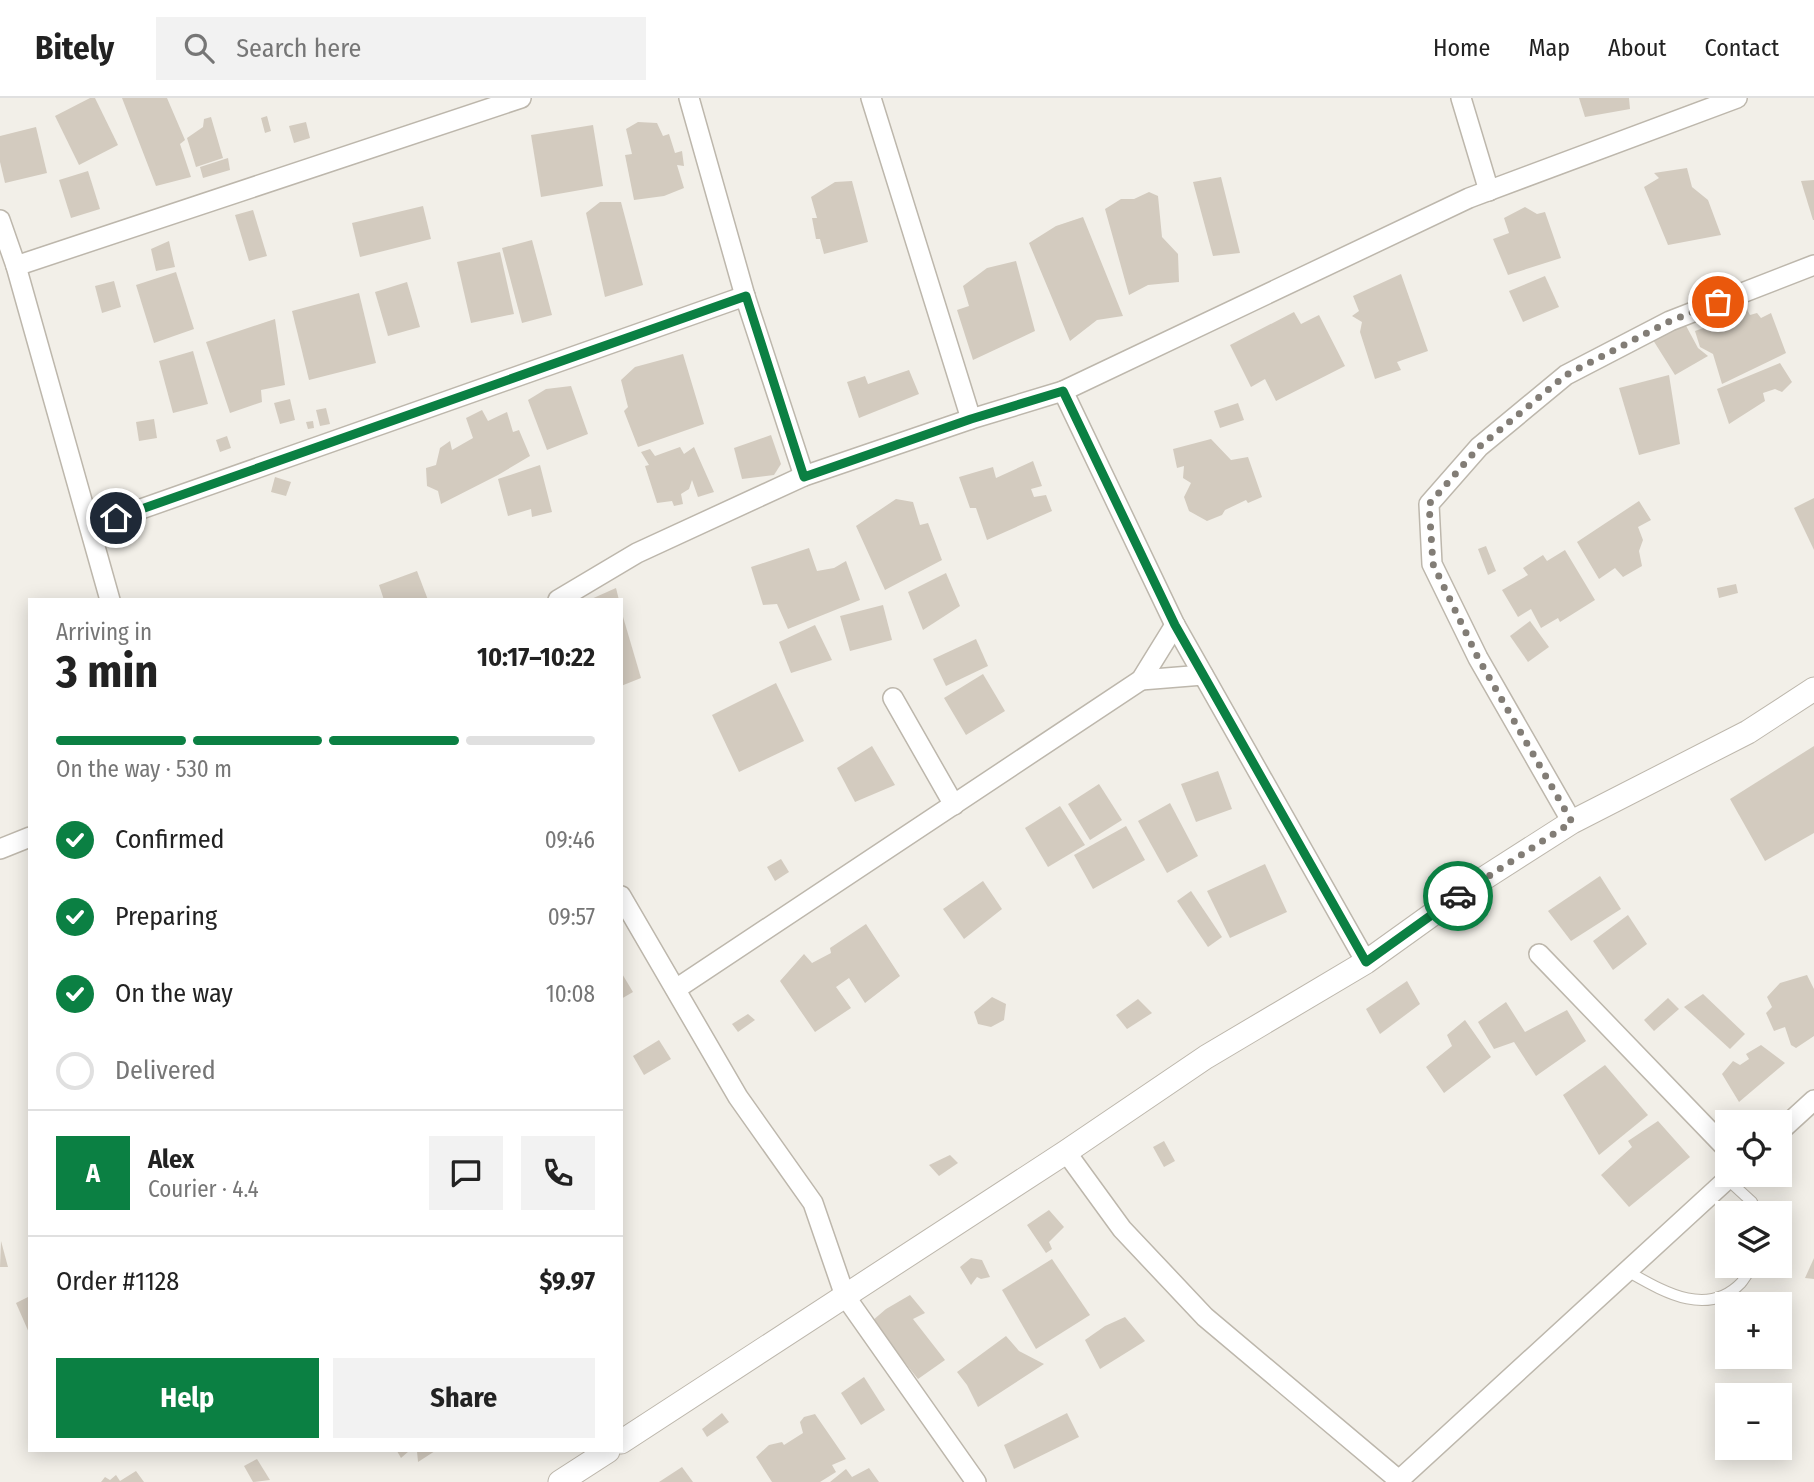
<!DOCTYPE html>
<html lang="en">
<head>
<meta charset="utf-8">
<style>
  body { margin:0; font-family:"Fira Sans Condensed",sans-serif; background:#f2f2f2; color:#222; height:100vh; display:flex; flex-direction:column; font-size:26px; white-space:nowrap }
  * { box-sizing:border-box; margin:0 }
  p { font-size:23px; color:#767676 }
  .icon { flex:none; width:38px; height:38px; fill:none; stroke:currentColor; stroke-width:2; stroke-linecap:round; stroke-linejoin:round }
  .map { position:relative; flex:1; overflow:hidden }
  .drawer { position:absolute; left:28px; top:500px; width:595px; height:854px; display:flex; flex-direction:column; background:#fff; border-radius:0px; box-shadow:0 4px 18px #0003 }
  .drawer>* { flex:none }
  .tools { position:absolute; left:1715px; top:1012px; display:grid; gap:14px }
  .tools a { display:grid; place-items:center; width:77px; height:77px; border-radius:0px; background:#fff; box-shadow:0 4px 18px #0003; font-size:35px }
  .pin { position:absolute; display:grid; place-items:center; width:60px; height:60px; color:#fff; margin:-30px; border:4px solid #fff; border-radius:50%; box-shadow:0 2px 7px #0007 }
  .courier { position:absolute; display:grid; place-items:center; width:70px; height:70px; margin:-35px; border:5px solid #0b8043; border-radius:50%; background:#fff; color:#222; box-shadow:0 2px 9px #0007 }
  .headline em { font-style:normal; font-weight:700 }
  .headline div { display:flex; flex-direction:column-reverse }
  .headline { display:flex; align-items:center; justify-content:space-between; height:119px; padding:0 28px }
  h1 { font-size:46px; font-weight:700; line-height:52px }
  .bar { display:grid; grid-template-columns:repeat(4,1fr); gap:10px 7px; align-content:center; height:84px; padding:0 28px }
  .bar i { height:9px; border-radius:5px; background:#e0e0e0 }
  .bar .on { background:#0b8043 }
  .bar p { grid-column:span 4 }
  .line { display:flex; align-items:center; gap:18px; padding:0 28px; border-top:2px solid #e0e0e0 }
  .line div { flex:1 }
  .round { display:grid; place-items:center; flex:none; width:74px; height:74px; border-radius:0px; background:#f2f2f2 }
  ol { padding:0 28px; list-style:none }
  li { display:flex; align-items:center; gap:21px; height:77px }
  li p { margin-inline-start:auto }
  li .icon { padding:7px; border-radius:50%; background:#0b8043; color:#fff; stroke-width:4 }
  li:last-child { color:#767676 }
  li i { width:38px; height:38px; border:4px solid #e0e0e0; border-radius:50% }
  .button { display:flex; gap:14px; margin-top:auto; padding:14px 28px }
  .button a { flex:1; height:80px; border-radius:0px; background:#0b8043; color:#fff; font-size:28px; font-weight:700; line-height:80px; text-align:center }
  .button a+a { background:#f2f2f2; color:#222 }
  header { display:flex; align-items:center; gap:42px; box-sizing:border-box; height:98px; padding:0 35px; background:#fff; border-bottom:2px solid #e0e0e0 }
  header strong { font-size:33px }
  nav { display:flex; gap:38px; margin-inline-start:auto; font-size:24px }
  .search { width:490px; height:63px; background:#f2f2f2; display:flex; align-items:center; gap:18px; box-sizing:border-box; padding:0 24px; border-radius:0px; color:#767676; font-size:26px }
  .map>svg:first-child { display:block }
</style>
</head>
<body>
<header>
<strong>Bitely</strong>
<div class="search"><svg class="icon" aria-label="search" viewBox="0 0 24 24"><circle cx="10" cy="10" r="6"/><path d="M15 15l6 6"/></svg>Search here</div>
<nav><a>Home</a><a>Map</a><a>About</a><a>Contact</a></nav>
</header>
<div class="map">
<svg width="1814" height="1384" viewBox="0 0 1814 1384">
  <rect width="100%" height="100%" fill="#f2efe8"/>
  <g fill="#d3cbbf">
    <path d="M90 0H95L118 47 79 67 55 18Z"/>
    <path d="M122 0H167L185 42 180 46 191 79 156 88Z"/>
    <path d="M1579 0H1629L1630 11 1585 19Z"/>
    <path d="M267 18 271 33 265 35 261 20Z"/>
    <path d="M211 19 223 60 196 69 187 40 203 29 204 21Z"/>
    <path d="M306 24 310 40 294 45 289 28Z"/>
    <path d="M638 24 657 25 663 38 669 36 675 55 682 53 684 68 677 67 684 90 664 98 634 102 625 57 632 56 626 31Z"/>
    <path d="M593 27 603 88 541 99 531 37Z"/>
    <path d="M36 29 47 75 5 85 0 64V38Z"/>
    <path d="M228 60 230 72 203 80 200 69Z"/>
    <path d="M1687 70 1692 89 1708 102 1721 137 1668 147 1644 89 1659 80 1654 75Z"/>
    <path d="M88 73 100 111 71 120 59 82Z"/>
    <path d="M1221 79 1240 155 1213 158 1193 84Z"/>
    <path d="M1814 82V122H1813L1801 83Z"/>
    <path d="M852 83 868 144 824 156 820 141H816L812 120H817L811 99 835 84Z"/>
    <path d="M1149 94 1158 98 1162 139 1178 156 1179 184 1148 187 1129 197 1105 111 1121 101H1134Z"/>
    <path d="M600 104H621L643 187 605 199 586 115Z"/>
    <path d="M423 108 431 141 360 159 352 125Z"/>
    <path d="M1525 109 1537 116 1545 114 1561 160 1508 177 1493 141 1509 135 1504 120Z"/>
    <path d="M253 112 267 158 249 163 235 117Z"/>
    <path d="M1083 119 1123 218 1097 222 1070 243 1029 145 1056 128Z"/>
    <path d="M532 142 552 217 522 225 502 150Z"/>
    <path d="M169 143 175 169 156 173 151 151Z"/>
    <path d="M500 154 514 216 471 225 457 164Z"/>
    <path d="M1016 163 1035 233 973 262 957 212 969 208 963 188 987 170Z"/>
    <path d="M176 174 194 231 154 245 136 187Z"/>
    <path d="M1401 176 1428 253 1397 264 1401 272 1375 281 1360 234 1362 224 1352 218 1359 213 1353 198Z"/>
    <path d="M1545 178 1559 209 1523 224 1509 193Z"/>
    <path d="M114 183 121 209 102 215 95 188Z"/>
    <path d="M407 184 420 229 388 238 375 194Z"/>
    <path d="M359 195 376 265 309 282 292 213Z"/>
    <path d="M1745 208 1750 217 1757 215 1761 220 1771 215 1786 255 1722 286 1713 256 1700 249 1695 233 1737 218 1736 211Z"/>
    <path d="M1294 214 1301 226 1319 217 1345 268 1276 303 1265 281 1251 289 1230 247Z"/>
    <path d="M275 221 285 287 261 292 262 304 230 315 206 244Z"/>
    <path d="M1684 224 1698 250 1708 258 1675 277 1653 242Z"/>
    <path d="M193 253 208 306 173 315 159 263Z"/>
    <path d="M683 256 704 326 638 349 624 313 628 309 621 282 635 269Z"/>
    <path d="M1780 265 1792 284 1782 294 1775 291 1763 295 1765 303 1729 326 1717 291Z"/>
    <path d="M909 272 919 296 859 320 847 284 865 278 868 286Z"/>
    <path d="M1669 277 1680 346 1639 357 1619 290Z"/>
    <path d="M571 288 588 336 547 352 528 302 546 291Z"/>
    <path d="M290 301 295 322 280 326 274 305Z"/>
    <path d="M1238 305 1244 322 1220 330 1214 313Z"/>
    <path d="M326 310 330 326 320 328 316 312Z"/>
    <path d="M482 312 488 323 507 314 513 334 519 332 530 358 498 377 441 406 438 393 427 388 426 370 436 367 440 350 450 343 452 352 473 340 466 320Z"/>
    <path d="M154 321 157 340 139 343 136 324Z"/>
    <path d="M313 323 314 330 308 331 306 324Z"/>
    <path d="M771 337 781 366 774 377 742 381 734 350Z"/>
    <path d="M227 338 231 350 220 354 216 342Z"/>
    <path d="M1211 341 1231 362 1248 359 1262 399 1248 405 1246 402 1225 412 1222 417 1207 423 1189 413 1184 399 1191 385 1183 380 1184 368 1177 370 1173 351Z"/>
    <path d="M680 349 684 356 694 349 714 394 698 399 692 382 689 391 681 396 683 406 674 408 672 403 657 405 645 368 649 367 641 354 650 351 655 358Z"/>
    <path d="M1033 363 1042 388 1031 391 1034 399 1046 397 1052 413 987 442 976 410H970L959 379 993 369 996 380Z"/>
    <path d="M540 367 552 414 532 419 531 411 508 418 498 381Z"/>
    <path d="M275 379 291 384 286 398 271 394Z"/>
    <path d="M1814 400V452L1794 410Z"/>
    <path d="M896 401 913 404 920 427 928 425 942 462 885 492 856 428Z"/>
    <path d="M1639 403 1651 422 1638 429 1643 442 1639 453 1642 468 1623 479 1615 470 1599 481 1577 444Z"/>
    <path d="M1486 448 1496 473 1488 477 1478 451Z"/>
    <path d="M809 450 817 473 834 470 846 463 860 502 788 531 777 506 763 507 751 469Z"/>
    <path d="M1565 452 1595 502 1560 524 1558 520 1541 530 1531 511 1518 519 1502 492 1528 477 1523 470 1543 457 1547 463Z"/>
    <path d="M417 473 428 502H384L379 487Z"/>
    <path d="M946 475 960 508 923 532 908 494Z"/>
    <path d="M1736 486 1738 495 1719 500 1717 490Z"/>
    <path d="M616 490 619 502H589Z"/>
    <path d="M883 507 892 542 850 553 840 518Z"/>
    <path d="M621 512 641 580 621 588Z"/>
    <path d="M1530 523 1549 549 1528 564 1510 538Z"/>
    <path d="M815 527 832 562 791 575 779 544Z"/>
    <path d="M976 541 988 568 946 588 933 561Z"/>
    <path d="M983 576 1005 613 966 637 944 600Z"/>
    <path d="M776 585 804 643 739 674 712 617Z"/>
    <path d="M872 648 895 687 855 704 837 670Z"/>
    <path d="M1814 648V735L1765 763 1730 701Z"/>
    <path d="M1218 673 1232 711 1196 724 1181 686Z"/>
    <path d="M1099 686 1122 722 1090 742 1068 706Z"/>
    <path d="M1170 705 1198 758 1167 775 1138 723Z"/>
    <path d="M1060 708 1085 747 1048 769 1025 730Z"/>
    <path d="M1126 728 1145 762 1093 791 1074 757Z"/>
    <path d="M781 761 789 774 775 783 767 769Z"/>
    <path d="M1265 766 1287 814 1230 840 1207 793Z"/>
    <path d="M1600 778 1621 811 1571 843 1548 813Z"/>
    <path d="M983 783 1002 811 964 841 943 811Z"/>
    <path d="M1191 793 1222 839 1208 849 1177 803Z"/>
    <path d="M1628 817 1647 846 1613 872 1593 843Z"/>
    <path d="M866 826 900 878 865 905 849 880 836 889 851 910 815 934 780 883 804 856 812 865 831 855 830 850Z"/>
    <path d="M621 874 633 894 621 901Z"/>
    <path d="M1807 877 1814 891V938L1796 950 1791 947 1785 929 1774 933 1766 915 1772 909 1767 899 1780 885Z"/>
    <path d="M1407 883 1420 906 1380 936 1366 911Z"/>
    <path d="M1703 896 1745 936 1730 951 1684 909Z"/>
    <path d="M992 899 1006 906 1004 922 991 929 978 926 974 914Z"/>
    <path d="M1668 900 1679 911 1654 933 1644 922Z"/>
    <path d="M1138 901 1152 915 1127 931 1116 917Z"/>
    <path d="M1506 904 1525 934 1567 912 1586 943 1536 978 1514 944 1494 951 1478 924Z"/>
    <path d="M748 916 755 922 738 934 732 926Z"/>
    <path d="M1465 922 1491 959 1444 995 1426 969 1452 948 1447 937Z"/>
    <path d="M659 942 671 961 644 977 633 958Z"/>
    <path d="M1761 947 1785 965 1739 1004 1722 976 1733 963 1740 967 1749 961 1746 956Z"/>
    <path d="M1605 967 1648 1017 1599 1057 1563 997Z"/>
    <path d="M1658 1023 1690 1059 1629 1109 1601 1077 1632 1049 1628 1043Z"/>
    <path d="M1164 1043 1175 1063 1164 1069 1153 1049Z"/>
    <path d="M950 1057 958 1065 939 1078 929 1067Z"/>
    <path d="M1049 1112 1064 1129 1049 1144 1052 1151 1046 1155 1027 1127Z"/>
    <path d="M1 1143 8 1169H0Z"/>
    <path d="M971 1160 982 1162 990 1179 981 1181 977 1179 971 1187 960 1169Z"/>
    <path d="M1814 1160V1181L1805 1180Z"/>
    <path d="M1052 1161 1090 1217 1036 1251 1002 1192Z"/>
    <path d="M910 1197 925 1215 913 1221 945 1262 918 1281 872 1223 886 1211Z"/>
    <path d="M30 1198V1237L16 1205Z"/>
    <path d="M1125 1219 1145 1243 1100 1271 1085 1242 1105 1228Z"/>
    <path d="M1006 1238 1019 1253 1044 1266 978 1309 967 1287 957 1274Z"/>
    <path d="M864 1279 885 1312 861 1327 841 1295Z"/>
    <path d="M722 1315 729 1324 707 1339 702 1331Z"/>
    <path d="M1067 1315 1079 1339 1014 1371 1004 1347Z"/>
    <path d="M815 1316 846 1361 832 1367 836 1374 820 1384H772L756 1359 769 1347 782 1344 784 1347 803 1335 800 1324 804 1319Z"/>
    <path d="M397 1353H409L401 1360Z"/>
    <path d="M417 1353H435L418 1364Z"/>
    <path d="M257 1361 270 1382 253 1384 244 1368Z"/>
    <path d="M682 1369 693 1384H659Z"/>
    <path d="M869 1370 879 1384H830L846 1371 852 1379Z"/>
    <path d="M136 1373 144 1384H101L105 1379 110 1382 116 1377 120 1383Z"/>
  </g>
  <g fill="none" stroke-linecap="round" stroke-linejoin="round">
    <g stroke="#bdb7ac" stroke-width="12">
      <g id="service">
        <path d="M1727 1081 1752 1104 1757 1115"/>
        <path d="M1627 1173C1661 1192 1706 1221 1741 1185 1745 1180 1749 1173 1753 1167"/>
      </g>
    </g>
    <g stroke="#bdb7ac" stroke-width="22">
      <g id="minor">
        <path d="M689 0 745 198 804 378"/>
        <path d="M871 0 971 321"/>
        <path d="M1461 0 1489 93"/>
        <path d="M0 122 16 168 521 0"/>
        <path d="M16 168 110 502"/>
        <path d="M1063 293 1175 527 1366 864"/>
        <path d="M90 429 745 198"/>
        <path d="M558 502 637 455 804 378 971 321 1063 293 1469 100 1737 0"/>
        <path d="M1141 582 1203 577"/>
        <path d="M893 600 954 707"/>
        <path d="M1572 724 1478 560 1432 466 1429 406 1479 349 1566 277 1670 223 1814 167"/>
        <path d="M0 751 30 739"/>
        <path d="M621 798 738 999 813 1105 845 1198 976 1384"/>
        <path d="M1539 856 1727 1051"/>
        <path d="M676 891 1141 582 1175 527"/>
        <path d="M1780 1033 1814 1002"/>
        <path d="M1066 1054 1122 1131 1205 1219 1401 1384"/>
        <path d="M1397 1384 1733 1076"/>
      </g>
    </g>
    <g stroke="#bdb7ac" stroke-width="25">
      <g id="tertiary">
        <path d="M621 1344 1066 1054 1206 959 1366 864 1472 788 1572 724 1748 634 1814 591"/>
        <path d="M560 1384 608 1353"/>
      </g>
    </g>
    <use href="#service" stroke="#fff" stroke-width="10"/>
    <use href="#minor" stroke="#fff" stroke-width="19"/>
    <use href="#tertiary" stroke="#fff" stroke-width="23"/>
  </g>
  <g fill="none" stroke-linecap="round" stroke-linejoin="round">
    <path stroke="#827d76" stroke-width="7" stroke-dasharray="0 12.6" d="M1458 798 1572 724 1478 560 1433 466 1429 406 1479 349 1566 277 1670 223 1718 204"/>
    <path stroke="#0b8043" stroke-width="9" d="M116 420 746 198 804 379 971 321 1063 293 1175 527 1366 864 1458 798"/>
  </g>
</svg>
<div class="tools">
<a><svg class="icon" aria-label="locate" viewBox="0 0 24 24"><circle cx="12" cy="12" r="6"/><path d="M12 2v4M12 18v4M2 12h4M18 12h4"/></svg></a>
<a><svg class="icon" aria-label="layers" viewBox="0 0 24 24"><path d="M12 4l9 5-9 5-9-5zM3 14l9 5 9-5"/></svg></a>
<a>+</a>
<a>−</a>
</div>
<div class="pin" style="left:1718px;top:204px;background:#ea580c"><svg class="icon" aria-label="bag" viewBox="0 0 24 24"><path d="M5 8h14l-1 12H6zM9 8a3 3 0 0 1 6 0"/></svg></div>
<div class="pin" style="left:116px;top:420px;background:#1f2937"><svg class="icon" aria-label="home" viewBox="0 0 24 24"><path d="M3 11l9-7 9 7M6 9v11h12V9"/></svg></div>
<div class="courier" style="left:1458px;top:798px"><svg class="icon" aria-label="car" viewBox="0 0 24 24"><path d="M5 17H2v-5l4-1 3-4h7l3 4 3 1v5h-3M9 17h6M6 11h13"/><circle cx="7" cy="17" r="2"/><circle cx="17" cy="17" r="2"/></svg></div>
<section class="drawer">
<div class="headline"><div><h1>3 min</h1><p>Arriving in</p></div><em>10:17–10:22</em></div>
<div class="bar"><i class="on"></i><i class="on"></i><i class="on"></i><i></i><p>On the way · 530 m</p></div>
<ol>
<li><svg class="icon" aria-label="check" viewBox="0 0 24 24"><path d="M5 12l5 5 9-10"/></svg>Confirmed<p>09:46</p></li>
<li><svg class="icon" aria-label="check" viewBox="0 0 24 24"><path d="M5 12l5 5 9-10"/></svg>Preparing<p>09:57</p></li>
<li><svg class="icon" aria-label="check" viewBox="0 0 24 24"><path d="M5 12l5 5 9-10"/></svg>On the way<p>10:08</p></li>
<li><i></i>Delivered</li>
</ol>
<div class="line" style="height:126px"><b class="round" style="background:#0b8043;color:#fff">A</b><div><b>Alex</b><p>Courier · 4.4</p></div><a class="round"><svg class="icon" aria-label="chat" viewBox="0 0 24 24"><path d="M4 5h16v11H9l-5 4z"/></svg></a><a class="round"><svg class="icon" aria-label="phone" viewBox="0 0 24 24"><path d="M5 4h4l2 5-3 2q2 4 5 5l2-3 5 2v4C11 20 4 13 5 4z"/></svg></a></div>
<div class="line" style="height:91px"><div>Order #1128</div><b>$9.97</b></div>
<div class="button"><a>Help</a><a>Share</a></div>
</section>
</div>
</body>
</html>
